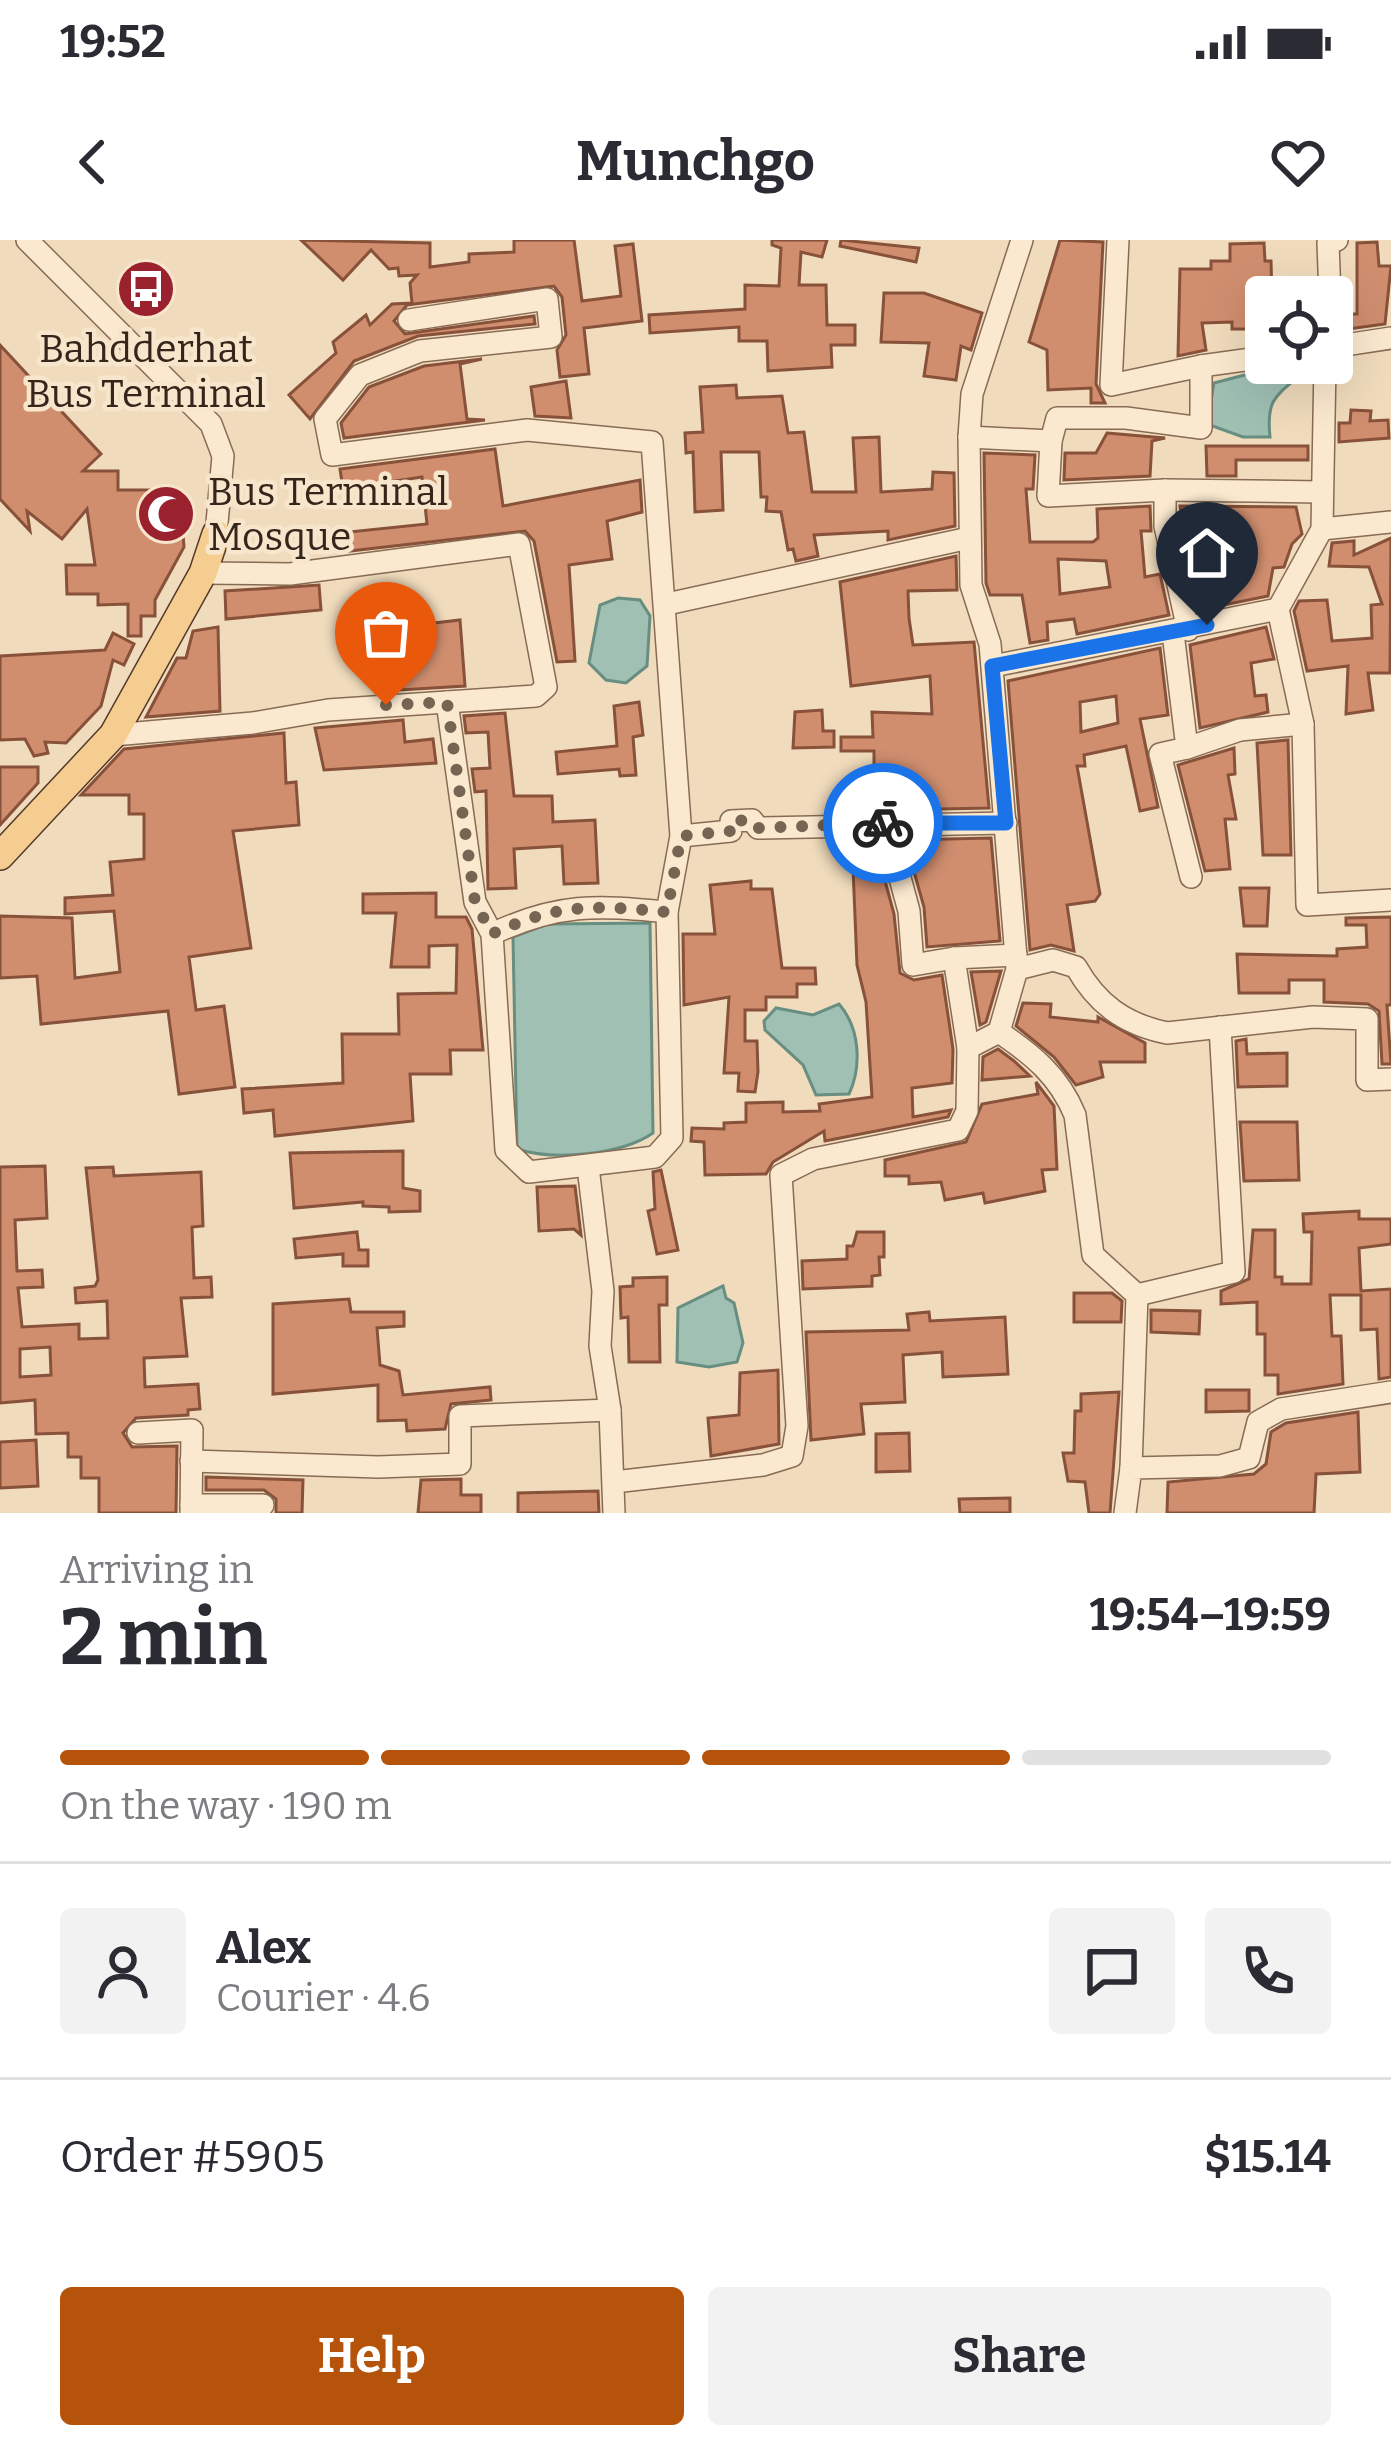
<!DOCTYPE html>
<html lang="en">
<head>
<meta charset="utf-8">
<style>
  body { margin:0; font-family:Bitter,serif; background:#f2f2f3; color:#2b2b33; height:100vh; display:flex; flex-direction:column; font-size:45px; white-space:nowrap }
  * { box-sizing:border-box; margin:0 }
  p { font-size:39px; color:#7c7c81 }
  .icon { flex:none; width:66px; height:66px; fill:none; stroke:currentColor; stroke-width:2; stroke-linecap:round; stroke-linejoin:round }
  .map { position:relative; height:1273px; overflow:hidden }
  .details { display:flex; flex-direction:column; background:#fff; flex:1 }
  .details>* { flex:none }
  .controls { position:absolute; left:1245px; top:36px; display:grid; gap:24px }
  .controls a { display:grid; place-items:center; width:108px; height:108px; border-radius:12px; background:#fff; box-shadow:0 12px 48px #0002; font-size:60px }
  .pin { position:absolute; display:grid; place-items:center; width:102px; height:102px; color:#fff; margin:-123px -51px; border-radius:50% 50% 50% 0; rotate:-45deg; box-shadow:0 0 12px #0007 }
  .pin .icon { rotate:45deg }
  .courier { position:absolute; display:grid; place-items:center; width:120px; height:120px; margin:-60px; border:9px solid #1a73e8; border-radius:50%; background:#fff; color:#222; box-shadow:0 3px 15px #0007 }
  .overview em { font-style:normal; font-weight:700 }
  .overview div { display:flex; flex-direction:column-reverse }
  .overview { display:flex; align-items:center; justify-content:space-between; height:204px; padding:0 60px }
  h1 { font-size:78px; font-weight:700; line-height:90px }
  .bar { display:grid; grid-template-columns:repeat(4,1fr); gap:18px 12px; align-content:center; height:144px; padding:0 60px }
  .bar i { height:15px; border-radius:9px; background:#e1e1e2 }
  .bar .on { background:#b45309 }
  .bar p { grid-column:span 4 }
  .line { display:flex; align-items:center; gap:30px; padding:0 60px; border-top:3px solid #e1e1e2 }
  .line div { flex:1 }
  .round { display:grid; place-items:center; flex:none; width:126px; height:126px; border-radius:12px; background:#f2f2f3 }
  .cta { display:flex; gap:24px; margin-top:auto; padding:24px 60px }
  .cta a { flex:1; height:138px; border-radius:12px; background:#b45309; color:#fff; font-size:48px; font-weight:700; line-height:138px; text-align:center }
  .cta a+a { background:#f2f2f3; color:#2b2b33 }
  .status { display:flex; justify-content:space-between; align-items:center; height:84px; padding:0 60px; background:#fff; direction:ltr }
  .status svg { height:33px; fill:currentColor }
  header { display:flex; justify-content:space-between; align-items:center; height:156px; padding:0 60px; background:#fff; font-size:54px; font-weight:700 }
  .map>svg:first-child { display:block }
</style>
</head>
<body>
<div class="status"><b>19:52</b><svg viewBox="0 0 49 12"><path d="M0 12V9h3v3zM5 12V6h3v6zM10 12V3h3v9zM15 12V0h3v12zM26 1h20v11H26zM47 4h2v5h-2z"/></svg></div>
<header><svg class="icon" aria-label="back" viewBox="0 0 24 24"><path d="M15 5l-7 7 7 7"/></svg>Munchgo<svg class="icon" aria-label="heart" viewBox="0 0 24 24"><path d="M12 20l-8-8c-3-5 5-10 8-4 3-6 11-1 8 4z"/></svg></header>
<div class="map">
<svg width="1391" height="1273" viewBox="0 0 1391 1273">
  <rect width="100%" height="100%" fill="#f0dbbc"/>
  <g fill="#a0c0b4" stroke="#678e81" stroke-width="3">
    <path d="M1279 126 1302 134C1275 156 1266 160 1270 197H1243L1207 184 1214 143Z"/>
    <path d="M618 358 640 360 650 376 647 426 626 443 606 440 589 423 600 365Z"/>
    <path d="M650 683 653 893C621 915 554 921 517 909L513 697 547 684Z"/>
    <path d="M839 764C860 788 862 826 849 854L816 855 803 825 765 790 764 781 776 768 813 775Z"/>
    <path d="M723 1046 726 1058 734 1063 743 1103 737 1122 709 1127 677 1122 678 1068Z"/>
  </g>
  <g fill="#d08e6f" stroke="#885139" stroke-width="3" fill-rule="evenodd">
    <path d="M301 0 430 3V27L469 22V14L514 12V0H574L582 61 621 56 615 6 633 4 642 81 584 88 589 134 560 137 557 110 566 95 562 57 554 46 407 65 394 81 405 94 534 76 535 84 418 96 354 121 310 179 289 155 336 113 333 102 366 75 370 85 392 64 412 63 410 43 417 35 399 36 398 28 389 29 371 10 343 40Z"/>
    <path d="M772 0H827L822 17 801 12 799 45H826L827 85H855V105H831L832 127 768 131 767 101H739V87L650 93 649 75 745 69V45L779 46 781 8 772 5Z"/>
    <path d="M841 0 919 8 916 22 840 6Z"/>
    <path d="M1060 0 1103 2 1096 144 1105 163H1091V148L1048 150 1047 110 1029 102Z"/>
    <path d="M1377 2 1379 26H1391L1385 84 1341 90V74H1357V3Z"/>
    <path d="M1264 3 1265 21H1271L1272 57H1266L1262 76 1263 102 1248 104 1247 89H1232V82L1202 83 1206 110 1178 116 1180 29H1211V21H1230V4Z"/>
    <path d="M884 53H924L982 73 971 110 961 106 956 140 924 136 929 103 881 102Z"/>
    <path d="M0 105 101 214 83 231H118V250H165L181 269 184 307 155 360V376H141V396H128V364L98 365V354H67L66 325H95L87 269 62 299 27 271 30 291 0 259Z"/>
    <path d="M482 119 460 124 467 179 485 180 344 198 341 183 369 147 424 126Z"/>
    <path d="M566 141 571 178 535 176 531 147Z"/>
    <path d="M736 145 737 158 782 156 788 193 804 192 812 252H856L853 198 879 197 881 252 932 249 933 232 954 233 955 286 888 300V291L814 295 818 316 796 321 793 309 788 310 781 272 766 271 767 257H761L759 212H721L723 270 695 272 693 212 686 213 685 193 703 192 700 147Z"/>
    <path d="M1351 170 1371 171 1370 181 1388 180 1389 198 1339 202V183H1350Z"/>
    <path d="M1107 193 1165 198 1152 201 1150 236 1064 240 1065 213H1096Z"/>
    <path d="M1206 206H1308V220H1236V236H1207Z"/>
    <path d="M495 209 503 266 640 240 642 272 607 281 612 319 569 325 575 421 557 422 534 301 525 291 341 312 339 293 427 284 422 237 343 249 340 229Z"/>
    <path d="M984 213 1035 215 1033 249H1026L1030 302H1093L1098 298 1097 269 1150 266 1151 291H1141L1145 337 1160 334 1169 375 1077 394 1074 379 1047 382 1048 400 1030 403 1022 355H990L986 343ZM1058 319 1106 321 1110 347 1060 354Z"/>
    <path d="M1180 266 1296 267 1302 294 1292 304 1284 327 1273 328 1268 356 1199 370Z"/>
    <path d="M1391 298 1390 433H1368L1373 470 1346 474 1348 426 1307 431 1294 371 1299 361 1327 360 1332 401 1372 398 1371 365 1382 364 1369 327 1329 326 1332 303 1354 301V315Z"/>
    <path d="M956 316 957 350 908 351 909 378 913 405 974 402 989 568 893 570 898 566 899 539H874V511H841V497H873L872 472 932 474 930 436 851 446 840 342Z"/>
    <path d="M319 345 321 370 226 379 225 351Z"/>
    <path d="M424 380 425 384 460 380 465 446 400 450 395 382Z"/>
    <path d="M218 387 220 471 146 477 177 418H186L193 391Z"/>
    <path d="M1266 387 1274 419 1251 423 1255 456 1266 455 1268 472 1200 488 1190 405Z"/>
    <path d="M113 393 134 404 124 425 113 420 101 466 66 503 45 502 48 513 34 516 25 499 0 500V416L105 410Z"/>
    <path d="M1160 408 1168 475 1140 479 1158 567 1140 571 1126 506 1084 515 1085 526H1077L1100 654 1095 661 1067 665 1074 711 1051 705 1030 710 1008 441ZM1116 456 1118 483 1081 492 1080 462Z"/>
    <path d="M639 462 643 495 633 497 636 535 620 536 619 529 558 534 556 512 617 506 614 466Z"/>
    <path d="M822 470 823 491H834V507L793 508 795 472Z"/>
    <path d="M505 473 514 556H552L553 582 595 580 598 643 564 644 562 606 514 609 516 648 488 649 486 551 475 552 472 529 490 528 488 492 466 493 464 476Z"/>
    <path d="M403 480 405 502 433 499 436 523 324 530 315 488Z"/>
    <path d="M284 493 286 543 296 542 299 585 233 591 251 708 189 717 196 770 224 766 235 847 179 854 168 771 41 784 37 736 0 738V676L72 678 75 738 120 732 114 671 65 674V658L113 655 110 622 144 619V574H129V555H81L124 509Z"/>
    <path d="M1288 500 1291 615H1263L1257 503Z"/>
    <path d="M1234 508 1235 534 1228 535 1236 579H1225L1230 629 1205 631 1178 525Z"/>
    <path d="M0 527H38V543L0 585Z"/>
    <path d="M991 598 1000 701 927 707 924 667 905 600Z"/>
    <path d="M881 626 894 674 900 733 914 740 942 735 953 809 952 843 912 848 913 877 951 870 948 877 825 901 824 891 773 922 766 934 705 935 704 902 691 901 692 888 724 889V883L746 882V863L783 862V872L820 871 819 864 872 857 866 762 857 725 853 628Z"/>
    <path d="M751 641V649H772L782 728H815L816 744H797V757H766V770H745V801H757L758 832 755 852 738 851 739 833H724L729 757 684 765 683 694H715L710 645Z"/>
    <path d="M1240 648H1269L1267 686H1244Z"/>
    <path d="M436 653V677H466L472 689 483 810H450L451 834H410L413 881 275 896 273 870 244 873 242 849 343 843 342 794H399L398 754 456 753 457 705 429 706V727H391L396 673H363V654Z"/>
    <path d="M1391 677V765H1387L1391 824H1382L1379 771 1368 764 1324 762V740H1289V753H1239L1237 714 1337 716V709L1367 707 1366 685H1346V678Z"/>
    <path d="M1001 731 986 782 980 785 971 732Z"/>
    <path d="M1023 763 1051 764 1050 777 1098 782V777L1145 803V822H1100L1103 837 1076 845 1054 817 1016 786Z"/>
    <path d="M1246 799 1247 814 1287 813V846L1238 847 1236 801Z"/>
    <path d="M998 809 1014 821 1030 836 982 840 983 817Z"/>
    <path d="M1036 842 1054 866 1057 929 1042 930 1045 951 985 963 983 953 945 960 941 942 909 944V936H885V920L966 902 982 864 1038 854Z"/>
    <path d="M1240 882H1297L1299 940 1244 941Z"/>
    <path d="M403 911V948L420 951V971L389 972V967L363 966V962L294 968 290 913Z"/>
    <path d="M45 926 47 978 15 980 17 1031 42 1030 43 1047 18 1048 22 1087 79 1084V1099L108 1098 107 1061 76 1063 75 1048 95 1046 98 1040 86 928 113 927 114 936 201 932 203 986 192 987 194 1038 211 1037 212 1057 181 1058 187 1116 144 1118 145 1147 198 1144 200 1169 188 1170V1175L136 1178 123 1193 132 1207 177 1206 176 1273H99V1238H81V1217H68V1193L36 1194 35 1160 0 1163V927ZM50 1107 51 1135 20 1137V1109Z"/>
    <path d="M661 930 678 1010 657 1014 648 971 655 969 653 932Z"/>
    <path d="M575 946 581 995 574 989 539 991 537 947Z"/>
    <path d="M1359 971V979H1391V1004L1359 1008 1361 1051 1391 1049V1137L1379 1139 1377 1089 1361 1090V1055H1330L1332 1096H1341L1343 1144 1278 1154V1135H1265V1094H1257V1062L1221 1064V1051L1249 1039 1253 990H1275V1037H1282V1044H1311L1312 992H1304L1303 974Z"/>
    <path d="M357 992 359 1010H368V1026H343V1014L296 1018 294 999Z"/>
    <path d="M857 992H884V1017H879L880 1035 872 1036V1046L803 1049 802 1021 847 1019V1006H853Z"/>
    <path d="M667 1037V1065H659L660 1122H629L628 1077 621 1078 620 1047 633 1046V1038Z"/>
    <path d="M1074 1053H1112L1122 1061 1121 1082H1074Z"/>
    <path d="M349 1059 351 1072H404V1086L377 1088 380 1125 399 1131 403 1155 490 1147 491 1160 451 1164 445 1189 407 1191 406 1180 378 1181V1145L273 1154V1064Z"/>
    <path d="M1151 1070 1200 1071 1199 1094 1151 1092Z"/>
    <path d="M929 1072 930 1081 1005 1077 1008 1134 943 1137 942 1112 903 1115 905 1162 861 1164 864 1194 811 1200 806 1092 909 1090 907 1074Z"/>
    <path d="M778 1130 779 1204 711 1216 708 1178 739 1175 740 1133Z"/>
    <path d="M1206 1150H1249V1171L1206 1172Z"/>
    <path d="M1119 1152 1110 1273H1089L1085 1242 1068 1241 1063 1213H1074L1075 1171H1081V1154Z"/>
    <path d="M1358 1172 1360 1232 1316 1234 1314 1273H1167L1168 1242 1254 1234 1266 1224 1271 1192 1286 1183Z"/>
    <path d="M909 1193 910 1231 876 1232V1194Z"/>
    <path d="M36 1200 38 1246 0 1248V1202Z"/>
    <path d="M206 1237 303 1240 302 1273H276V1259L264 1250H206Z"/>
    <path d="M461 1239V1255H481V1273H418L421 1240Z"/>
    <path d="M598 1251 599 1273H518V1253Z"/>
    <path d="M1010 1258V1273H960L959 1259Z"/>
  </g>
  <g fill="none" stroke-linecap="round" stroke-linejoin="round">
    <g stroke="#886b55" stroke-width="24">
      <g id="minor">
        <path d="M27 0 211 184 223 216 216 294"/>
        <path d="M1022 0 972 154 969 197 971 345 990 404 1017 729 999 792C1033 815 1059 836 1075 875L1093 1015 1137 1055 1131 1228"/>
        <path d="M1118 0 1111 145 1201 126"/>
        <path d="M1330 57 1328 3 1337 0"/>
        <path d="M409 80 547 59 551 97 420 111 360 135 325 179 332 215 527 190 652 202 681 596 667 672 672 898 655 917 529 932 506 910 492 694 475 662 447 462"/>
        <path d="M1332 107 1391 98"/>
        <path d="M969 197 1051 201 1057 178H1126L1201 188V126L1266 117"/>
        <path d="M1051 201 1048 256 1165 250V286L1188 390"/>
        <path d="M1165 250 1321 252"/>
        <path d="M1322 289 1391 282"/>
        <path d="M667 364 969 298"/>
        <path d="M1278 369 1303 484 1307 665 1391 660"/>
        <path d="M1173 393 1187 508 1160 514 1191 637"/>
        <path d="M993 426 1278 369 1322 289 1325 123"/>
        <path d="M113 495 253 483 328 470 536 456 546 447 519 304 290 334 203 333"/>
        <path d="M1187 508 1240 490 1303 484"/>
        <path d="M885 583 909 671 913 725 954 718"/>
        <path d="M681 596 731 591V581L752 580 758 588 1006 583"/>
        <path d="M492 694C558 663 596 665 667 672"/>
        <path d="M1017 729 1053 720 1076 727C1097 764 1124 784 1167 793L1313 777 1367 779V840L1391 839"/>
        <path d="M968 808 954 718 1016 715"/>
        <path d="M588 927 603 1051 600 1106 610 1170 614 1273"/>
        <path d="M1137 1055 1234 1032 1220 787"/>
        <path d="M138 1193 192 1190 191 1273"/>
        <path d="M191 1221 378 1227 460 1224V1176L610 1170"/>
        <path d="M614 1242 763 1225 792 1216 797 1186 781 935 813 919 958 890 967 871 968 808 999 792"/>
        <path d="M191 1265H263"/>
        <path d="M1125 1273 1131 1228 1220 1226 1249 1218 1258 1182 1281 1169 1391 1152"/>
      </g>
    </g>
    <g stroke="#553a2a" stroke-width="30">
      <path id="major" d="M0 616 113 495 203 333 216 294"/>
    </g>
    <use href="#minor" stroke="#fbe9cf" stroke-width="21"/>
    <use href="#major" stroke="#f6cd90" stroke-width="27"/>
  </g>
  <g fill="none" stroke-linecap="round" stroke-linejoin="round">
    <path stroke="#776553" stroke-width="12" stroke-dasharray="0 21.6" d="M386 465 447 462 475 662 492 694C558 663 596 665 667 672L681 596 731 591V581L752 580 758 588 883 583"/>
    <path stroke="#1a73e8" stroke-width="15" d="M883 583H1006L992 426 1207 385"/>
  </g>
  <defs>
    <g id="bus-disc" transform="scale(3)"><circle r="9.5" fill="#9a222e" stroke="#f7e6cc"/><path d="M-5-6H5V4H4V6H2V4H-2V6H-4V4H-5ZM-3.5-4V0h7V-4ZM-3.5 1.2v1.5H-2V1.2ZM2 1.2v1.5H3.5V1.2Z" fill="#fff"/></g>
    <g id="mosque-disc" transform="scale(3)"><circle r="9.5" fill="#9a222e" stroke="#f7e6cc"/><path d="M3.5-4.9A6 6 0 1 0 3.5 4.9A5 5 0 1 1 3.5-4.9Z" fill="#fff"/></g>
  </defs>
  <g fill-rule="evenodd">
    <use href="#bus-disc" x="146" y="49"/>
    <use href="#mosque-disc" x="166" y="274"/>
  </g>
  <g text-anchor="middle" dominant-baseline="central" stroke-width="9" stroke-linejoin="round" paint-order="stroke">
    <g font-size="39" fill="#36251a" stroke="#f7e6cc">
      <text x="146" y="109">Bahdderhat<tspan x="146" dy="45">Bus Terminal</tspan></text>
      <text x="208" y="252" text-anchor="start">Bus Terminal<tspan x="208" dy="45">Mosque</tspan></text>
    </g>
  </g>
</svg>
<div class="controls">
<a><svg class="icon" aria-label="locate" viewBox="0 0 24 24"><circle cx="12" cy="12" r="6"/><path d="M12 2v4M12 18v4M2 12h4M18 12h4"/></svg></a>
</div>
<div class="pin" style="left:386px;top:465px;background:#ea580c"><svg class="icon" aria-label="bag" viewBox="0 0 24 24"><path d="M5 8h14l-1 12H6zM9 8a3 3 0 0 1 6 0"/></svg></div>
<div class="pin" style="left:1207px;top:385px;background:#1f2937"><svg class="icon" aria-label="home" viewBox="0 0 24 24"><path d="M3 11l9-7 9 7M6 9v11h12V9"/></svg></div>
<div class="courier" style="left:883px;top:583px"><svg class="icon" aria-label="bike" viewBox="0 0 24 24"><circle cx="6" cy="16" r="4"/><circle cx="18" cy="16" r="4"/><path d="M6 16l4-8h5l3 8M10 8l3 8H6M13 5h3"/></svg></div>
</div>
<section class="details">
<div class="overview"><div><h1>2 min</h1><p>Arriving in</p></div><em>19:54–19:59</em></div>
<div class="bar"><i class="on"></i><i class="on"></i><i class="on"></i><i></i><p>On the way · 190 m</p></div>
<div class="line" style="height:216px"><a class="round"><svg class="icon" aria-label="person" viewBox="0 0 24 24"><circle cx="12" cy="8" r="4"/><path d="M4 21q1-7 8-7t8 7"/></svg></a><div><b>Alex</b><p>Courier · 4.6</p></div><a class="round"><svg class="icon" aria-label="chat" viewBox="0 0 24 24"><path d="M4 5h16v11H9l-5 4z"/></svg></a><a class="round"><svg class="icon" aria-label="phone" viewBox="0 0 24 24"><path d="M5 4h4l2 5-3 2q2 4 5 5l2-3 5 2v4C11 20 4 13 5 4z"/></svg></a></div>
<div class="line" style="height:156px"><div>Order #5905</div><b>$15.14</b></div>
<div class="cta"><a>Help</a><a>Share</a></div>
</section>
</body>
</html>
